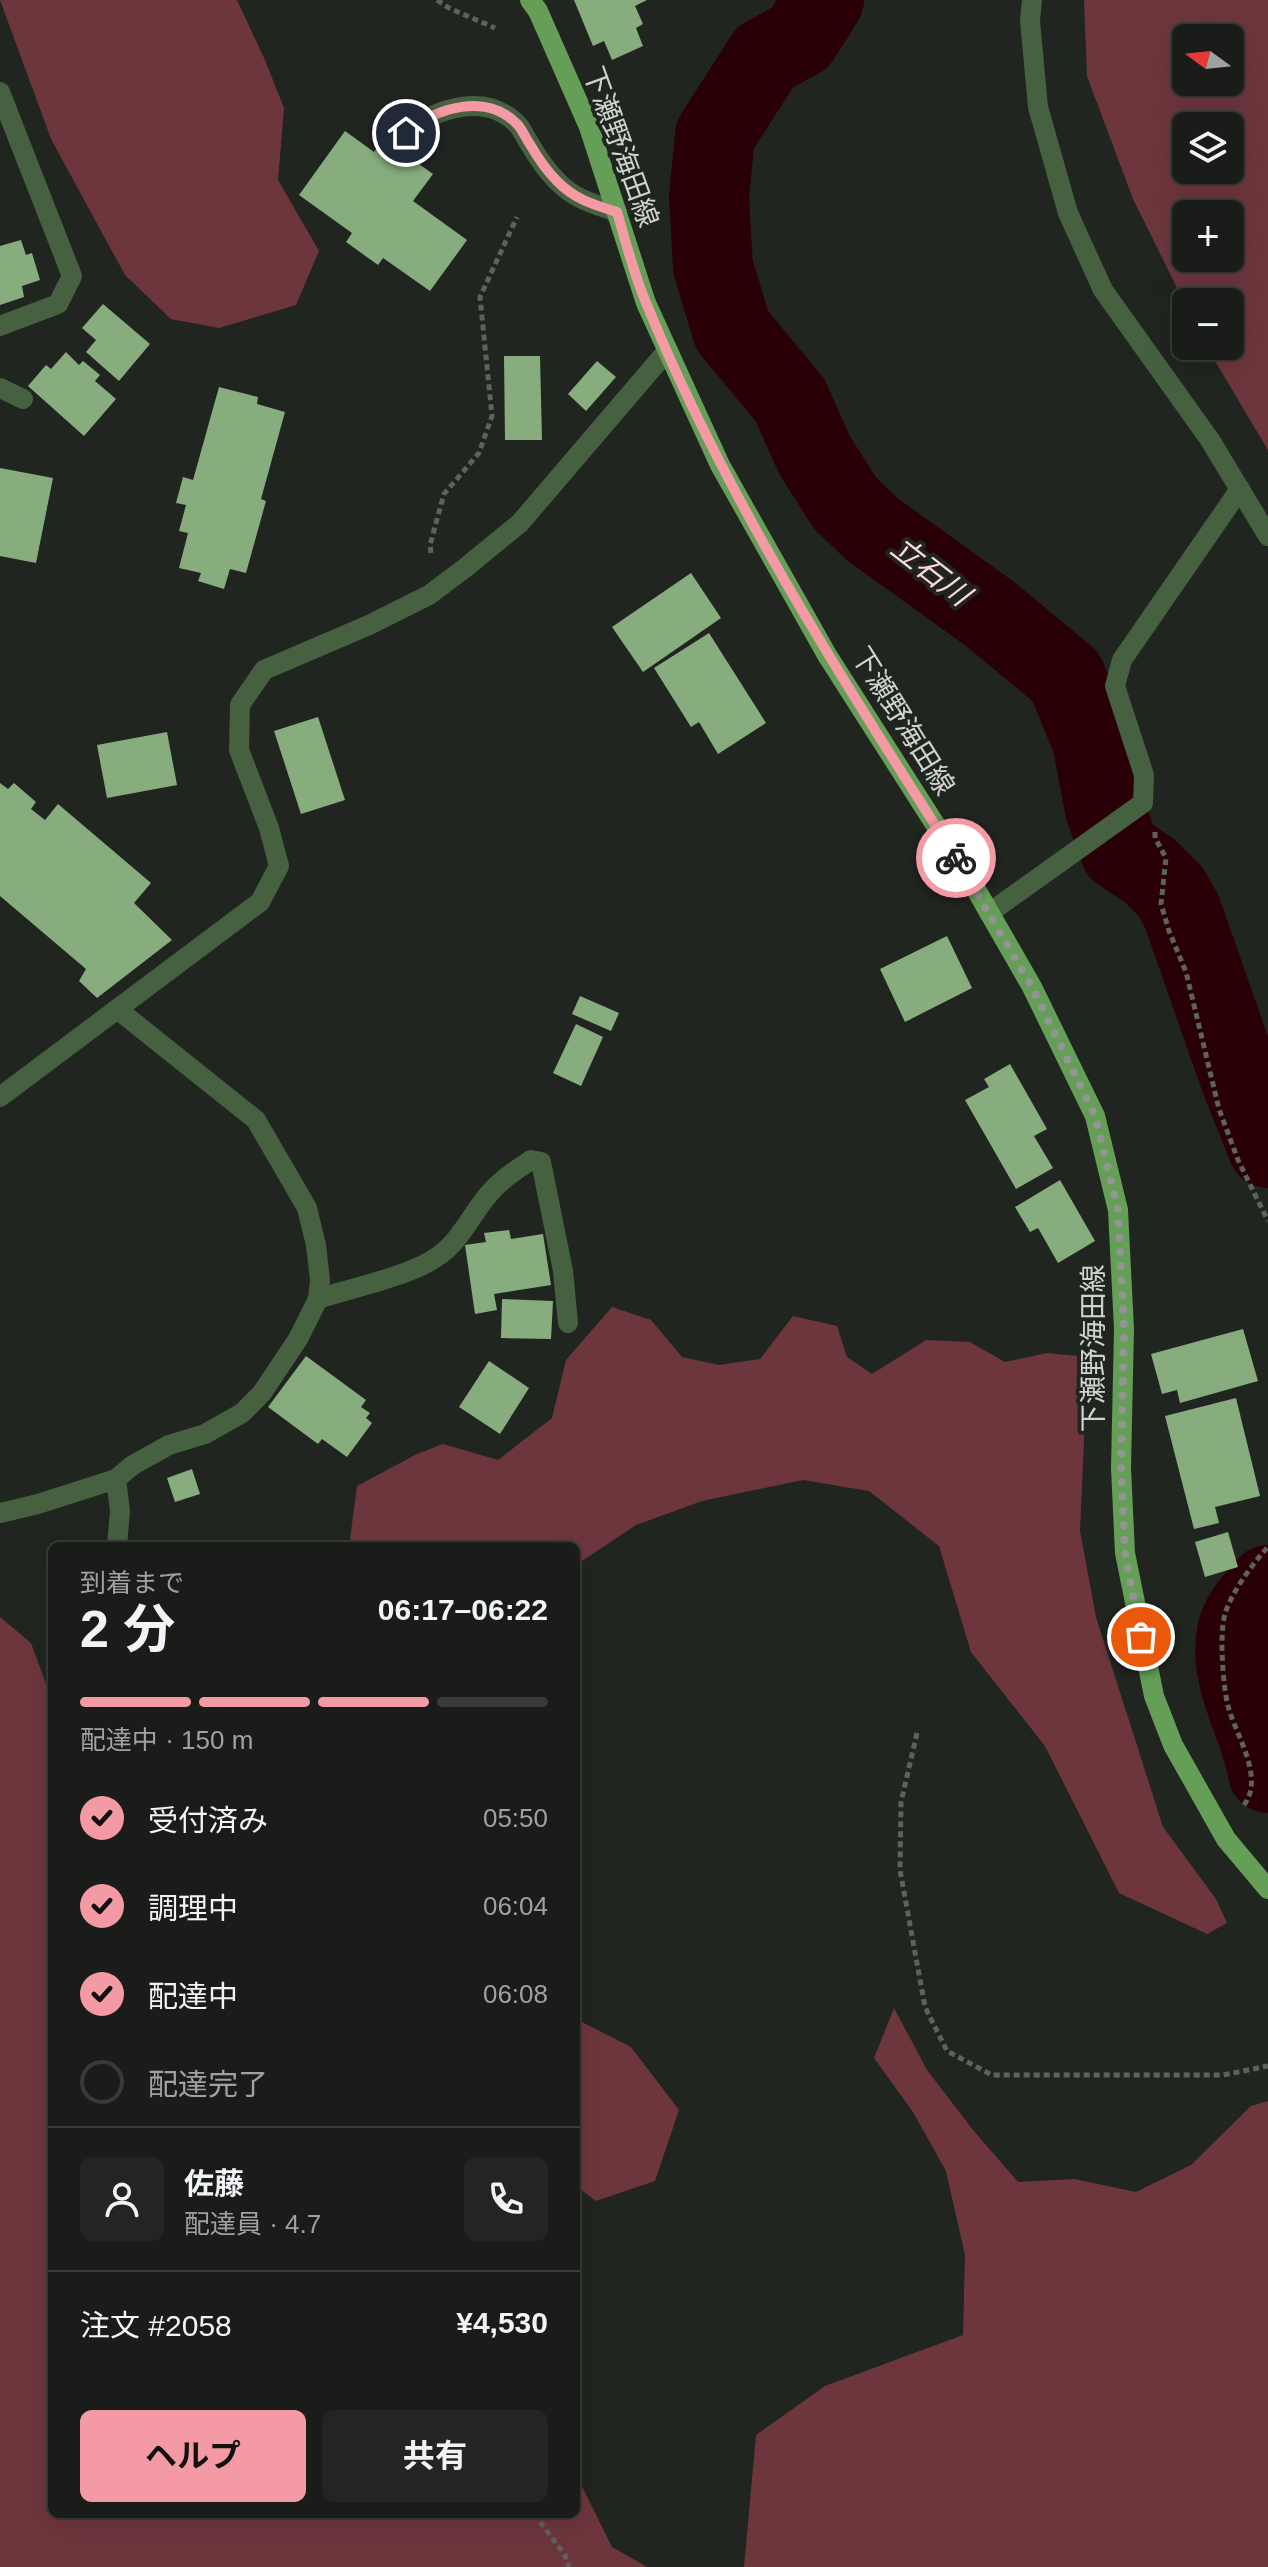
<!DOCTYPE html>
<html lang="ja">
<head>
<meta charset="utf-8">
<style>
  body { margin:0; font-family:Helvetica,"Noto Sans JP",sans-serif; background:#222521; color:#f1f3f6; height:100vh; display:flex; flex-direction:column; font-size:30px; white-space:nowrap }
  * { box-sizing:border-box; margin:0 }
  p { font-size:26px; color:#9fa1a2 }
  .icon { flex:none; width:44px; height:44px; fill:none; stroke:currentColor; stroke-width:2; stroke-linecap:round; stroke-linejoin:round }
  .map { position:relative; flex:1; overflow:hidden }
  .details { position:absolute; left:48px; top:1542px; width:532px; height:976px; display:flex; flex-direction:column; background:#191c18; border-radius:12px; box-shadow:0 8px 32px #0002,0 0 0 2px #373a37 }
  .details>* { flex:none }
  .needle { width:52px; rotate:285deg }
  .buttons { position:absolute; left:1172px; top:24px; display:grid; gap:16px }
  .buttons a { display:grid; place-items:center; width:72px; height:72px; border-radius:12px; background:#191c18; box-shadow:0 8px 32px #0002,0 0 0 2px #373a37; font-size:40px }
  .pin { position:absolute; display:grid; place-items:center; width:68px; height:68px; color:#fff; margin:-34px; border:4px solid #fff; border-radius:50%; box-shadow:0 2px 8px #0007 }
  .courier { position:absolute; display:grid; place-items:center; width:80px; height:80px; margin:-40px; border:6px solid #f49aa4; border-radius:50%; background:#fff; color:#222; box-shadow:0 2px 10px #0007 }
  .head em { font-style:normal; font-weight:700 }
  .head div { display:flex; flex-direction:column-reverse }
  .head { display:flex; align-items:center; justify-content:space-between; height:136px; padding:0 32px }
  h1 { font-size:52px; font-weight:700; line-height:60px }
  .bar { display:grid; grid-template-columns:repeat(4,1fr); gap:12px 8px; align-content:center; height:96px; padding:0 32px }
  .bar i { height:10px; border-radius:6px; background:#373a37 }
  .bar .on { background:#f49aa4 }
  .bar p { grid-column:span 4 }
  .line { display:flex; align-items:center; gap:20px; padding:0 32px; border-top:2px solid #373a37 }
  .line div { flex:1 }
  .round { display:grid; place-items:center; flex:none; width:84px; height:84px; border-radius:12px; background:#222521 }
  ol { padding:0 32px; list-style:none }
  li { display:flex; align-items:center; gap:24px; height:88px }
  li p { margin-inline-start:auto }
  li .icon { padding:8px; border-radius:50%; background:#f49aa4; color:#111; stroke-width:4 }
  li:last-child { color:#9fa1a2 }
  li i { width:44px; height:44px; border:4px solid #373a37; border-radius:50% }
  .primary-button { display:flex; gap:16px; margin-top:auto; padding:16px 32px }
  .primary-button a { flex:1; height:92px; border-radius:12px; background:#f49aa4; color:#111; font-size:32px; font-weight:700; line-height:92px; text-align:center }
  .primary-button a+a { background:#222521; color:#f1f3f6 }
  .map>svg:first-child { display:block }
</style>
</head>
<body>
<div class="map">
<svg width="1268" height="2567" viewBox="0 0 1268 2567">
  <rect width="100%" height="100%" fill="#212520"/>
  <g fill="#6d363d" fill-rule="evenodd">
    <path d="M0 0H237L265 60 284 108 278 180 319 251 296 305 219 328 171 319 125 275 51 139Z"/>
    <path d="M1084 0H1268V450L1206 346H1230V302H1186V306L1133 199 1087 76ZM1230 38V82H1186V38ZM1230 126V170H1186V126ZM1186 214H1230V258H1186Z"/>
    <path d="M612 1307 651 1320 682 1357 719 1365 760 1359 793 1316 837 1326 847 1357 872 1374 926 1340 970 1342 1005 1362 1047 1353 1078 1356 1085 1419 1080 1531 1096 1617 1163 1827 1216 1899 1227 1923 1207 1934 1119 1893 1045 1746 971 1652 939 1546 869 1491 803 1480 702 1501 636 1525 576 1565V1546H352L350 1539 357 1486 417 1454 443 1444 498 1460 552 1418 566 1360Z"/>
    <path d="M0 1617 31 1643 52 1700V2514H576V2474L612 2547 647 2567H0Z"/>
    <path d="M894 2008 927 2070 973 2130 1018 2182 1074 2179 1136 2192 1191 2165 1251 2106 1268 2101V2567H744L756 2435 825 2386 963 2335 965 2255 946 2171 913 2112 874 2058Z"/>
    <path d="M576 2019 631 2047 679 2110 655 2181 596 2201 576 2186V2090L582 2086 576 2083Z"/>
  </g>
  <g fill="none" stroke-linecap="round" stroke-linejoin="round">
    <g stroke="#2a0007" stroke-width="80">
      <path d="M824 0 800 38 765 57 715 135 709 197 713 267 732 330 790 400 815 456 845 503 872 529 990 614 1066 677 1092 741 1105 809 1120 851 1150 871 1171 892 1182 912 1240 1078 1268 1148"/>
      <path d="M1268 1585C1257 1597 1240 1615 1237 1632 1227 1681 1261 1726 1268 1773"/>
    </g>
  </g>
  <g fill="#87ad7f">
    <path d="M574 0H647L635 6 643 24 636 28 643 46 612 60 604 41 593 46Z"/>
    <path d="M345 131 374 152 384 139 433 174 413 201 467 240 430 291 383 258 378 265 346 242 352 233 299 195Z"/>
    <path d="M21 240 26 255 32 253 40 280 22 286 24 297 0 305V246Z"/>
    <path d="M103 304 150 344 119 381 86 352 96 340 82 328Z"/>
    <path d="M66 352 79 365 83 361 100 375 95 381 116 399 84 436 28 386 46 365 51 369Z"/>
    <path d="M504 356H540L542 440H505Z"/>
    <path d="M597 361 616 377 586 411 568 394Z"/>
    <path d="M219 387 258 397 257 404 285 412 261 499 266 501 246 573 230 569 224 589 198 581 201 573 179 568 188 533 179 531 186 505 176 503 183 477 193 480Z"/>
    <path d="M0 468 53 478 36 563 0 556Z"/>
    <path d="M691 573 721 618 643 672 612 627Z"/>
    <path d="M709 633 766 723 718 754 699 722 691 727 654 668Z"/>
    <path d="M318 717 345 800 301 814 274 731Z"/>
    <path d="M167 732 177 785 107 798 97 745Z"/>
    <path d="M0 783 8 789 14 783 36 802 31 809 45 820 58 804 151 883 134 903 172 940 97 998 79 981 86 969 0 896Z"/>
    <path d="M947 936 972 988 905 1022 880 969Z"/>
    <path d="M580 996 619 1013 611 1031 572 1014Z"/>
    <path d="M576 1024 603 1037 581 1086 553 1073Z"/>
    <path d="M1010 1064 1047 1129 1034 1136 1053 1168 1016 1189 965 1100 989 1087 984 1079Z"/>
    <path d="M1060 1180 1095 1241 1058 1263 1038 1228 1030 1232 1015 1207Z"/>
    <path d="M509 1230 511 1239 543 1234 551 1285 494 1294 497 1310 475 1314 465 1245 486 1242 484 1233Z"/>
    <path d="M502 1299 553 1301 551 1339 501 1338Z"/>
    <path d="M1243 1329 1258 1381 1180 1403 1177 1390 1162 1394 1151 1354Z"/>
    <path d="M306 1356 366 1400 361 1407 370 1413 366 1418 372 1423 347 1457 322 1439 318 1444 268 1407Z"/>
    <path d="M489 1361 529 1388 500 1434 459 1407Z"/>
    <path d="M1236 1398 1260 1496 1215 1507 1219 1523 1194 1529 1165 1416Z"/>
    <path d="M192 1469 200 1494 175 1502 167 1478Z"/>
    <path d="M1228 1532 1238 1567 1205 1577 1195 1542Z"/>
  </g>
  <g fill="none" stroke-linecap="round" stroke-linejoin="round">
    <g stroke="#5e625d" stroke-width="5" stroke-dasharray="6 4" stroke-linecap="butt">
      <path d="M437 0 449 8 495 28"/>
      <path d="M431 553 430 545 444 494 479 453 492 416 480 297 517 217"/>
      <path d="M1155 832V838L1166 858 1161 904 1169 931 1186 972 1219 1109 1238 1160 1268 1221"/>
      <path d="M917 1733 901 1802 900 1870 925 2007 947 2051 992 2075H1223L1268 2066"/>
      <path d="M1244 1805C1265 1777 1236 1736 1228 1706 1223 1685 1219 1635 1225 1614 1231 1593 1253 1563 1268 1547"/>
      <path d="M534 2514 565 2555 569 2567"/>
    </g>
    <g stroke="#456140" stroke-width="20">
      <path d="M406 133C437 107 487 92 518 125 523 131 526 139 531 146 538 158 547 171 557 181 574 199 594 204 617 212"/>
      <path d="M318 1299C354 1287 413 1276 441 1254 461 1239 472 1214 488 1195 500 1180 515 1171 531 1160L541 1162 563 1271 568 1323"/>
    </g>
    <g stroke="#456140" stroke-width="20">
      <path d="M1032 0 1030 21 1038 107 1068 213 1103 290 1210 440 1268 536"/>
      <path d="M0 92 72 276 58 304 0 326"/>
      <path d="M0 388 23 399"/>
      <path d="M989 913 1143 803 1144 775 1115 686 1122 660 1240 489"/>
      <path d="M0 1097 260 902 279 866 269 828 239 750 240 705 264 670 369 625 429 595 465 568 520 523 667 351"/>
      <path d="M116 1479 120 1511 117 1546"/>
      <path d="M0 1513 38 1504 116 1479 133 1465 169 1445 205 1434 242 1413 262 1393 298 1339 318 1299 320 1280 316 1245 307 1208 256 1120 117 1009"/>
    </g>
    <path stroke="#649e57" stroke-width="20" d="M530 0 538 11 589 127 646 303 720 465 827 655 970 879 1032 987 1095 1116 1118 1210 1124 1329 1121 1468 1125 1553 1154 1696 1173 1745 1226 1839 1268 1889"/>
  </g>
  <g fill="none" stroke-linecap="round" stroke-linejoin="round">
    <path stroke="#939592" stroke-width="8" stroke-dasharray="0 14.4" d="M956 858 1032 987 1095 1116 1118 1210 1124 1329 1121 1468 1125 1553 1141 1637"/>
    <path stroke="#f49aa4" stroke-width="10" d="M406 133C437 107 487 92 518 125 523 131 526 139 531 146 538 158 547 171 557 181 574 199 594 205 617 212 626 243 634 275 647 305 727 501 843 680 956 858"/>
  </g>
  <g text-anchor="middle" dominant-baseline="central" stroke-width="8" stroke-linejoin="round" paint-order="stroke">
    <g font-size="28" fill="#d0d2cf" stroke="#212520">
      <text transform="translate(621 147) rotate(70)">下瀬野海田線</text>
      <text transform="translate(903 721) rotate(58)">下瀬野海田線</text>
      <text transform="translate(1093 1348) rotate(-90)">下瀬野海田線</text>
    </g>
    <g font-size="30" font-style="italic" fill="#fed7da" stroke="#212520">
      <text transform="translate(931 571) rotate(38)">立石川</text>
    </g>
  </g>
</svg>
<div class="buttons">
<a><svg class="needle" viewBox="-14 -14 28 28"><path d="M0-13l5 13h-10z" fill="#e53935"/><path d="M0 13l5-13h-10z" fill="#9fa1a2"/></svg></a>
<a><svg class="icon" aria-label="layers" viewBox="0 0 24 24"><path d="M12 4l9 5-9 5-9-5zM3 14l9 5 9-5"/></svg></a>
<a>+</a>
<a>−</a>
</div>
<div class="pin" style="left:1141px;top:1637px;background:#ea580c"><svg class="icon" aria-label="bag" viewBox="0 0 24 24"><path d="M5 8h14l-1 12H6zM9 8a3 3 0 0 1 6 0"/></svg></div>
<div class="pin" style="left:406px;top:133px;background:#1f2937"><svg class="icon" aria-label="home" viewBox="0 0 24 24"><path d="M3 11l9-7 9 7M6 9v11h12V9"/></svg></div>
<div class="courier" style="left:956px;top:858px"><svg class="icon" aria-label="bike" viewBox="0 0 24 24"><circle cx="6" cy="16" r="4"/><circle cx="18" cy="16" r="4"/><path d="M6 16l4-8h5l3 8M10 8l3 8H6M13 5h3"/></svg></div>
<section class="details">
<div class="head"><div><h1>2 分</h1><p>到着まで</p></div><em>06:17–06:22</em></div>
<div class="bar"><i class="on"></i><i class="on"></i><i class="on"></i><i></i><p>配達中 · 150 m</p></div>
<ol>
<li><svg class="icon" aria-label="check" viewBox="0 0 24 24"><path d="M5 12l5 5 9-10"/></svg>受付済み<p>05:50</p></li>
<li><svg class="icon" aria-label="check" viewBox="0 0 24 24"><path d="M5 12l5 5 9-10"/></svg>調理中<p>06:04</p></li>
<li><svg class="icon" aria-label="check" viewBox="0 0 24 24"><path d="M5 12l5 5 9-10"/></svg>配達中<p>06:08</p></li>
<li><i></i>配達完了</li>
</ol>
<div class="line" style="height:144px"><a class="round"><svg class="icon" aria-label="person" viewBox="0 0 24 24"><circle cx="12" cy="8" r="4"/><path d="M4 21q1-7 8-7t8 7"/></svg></a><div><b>佐藤</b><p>配達員 · 4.7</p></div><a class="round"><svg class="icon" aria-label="phone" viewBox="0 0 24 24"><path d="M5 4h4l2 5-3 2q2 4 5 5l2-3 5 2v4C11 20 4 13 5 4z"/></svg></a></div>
<div class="line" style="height:104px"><div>注文 #2058</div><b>¥4,530</b></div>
<div class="primary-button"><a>ヘルプ</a><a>共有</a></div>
</section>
</div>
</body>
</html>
